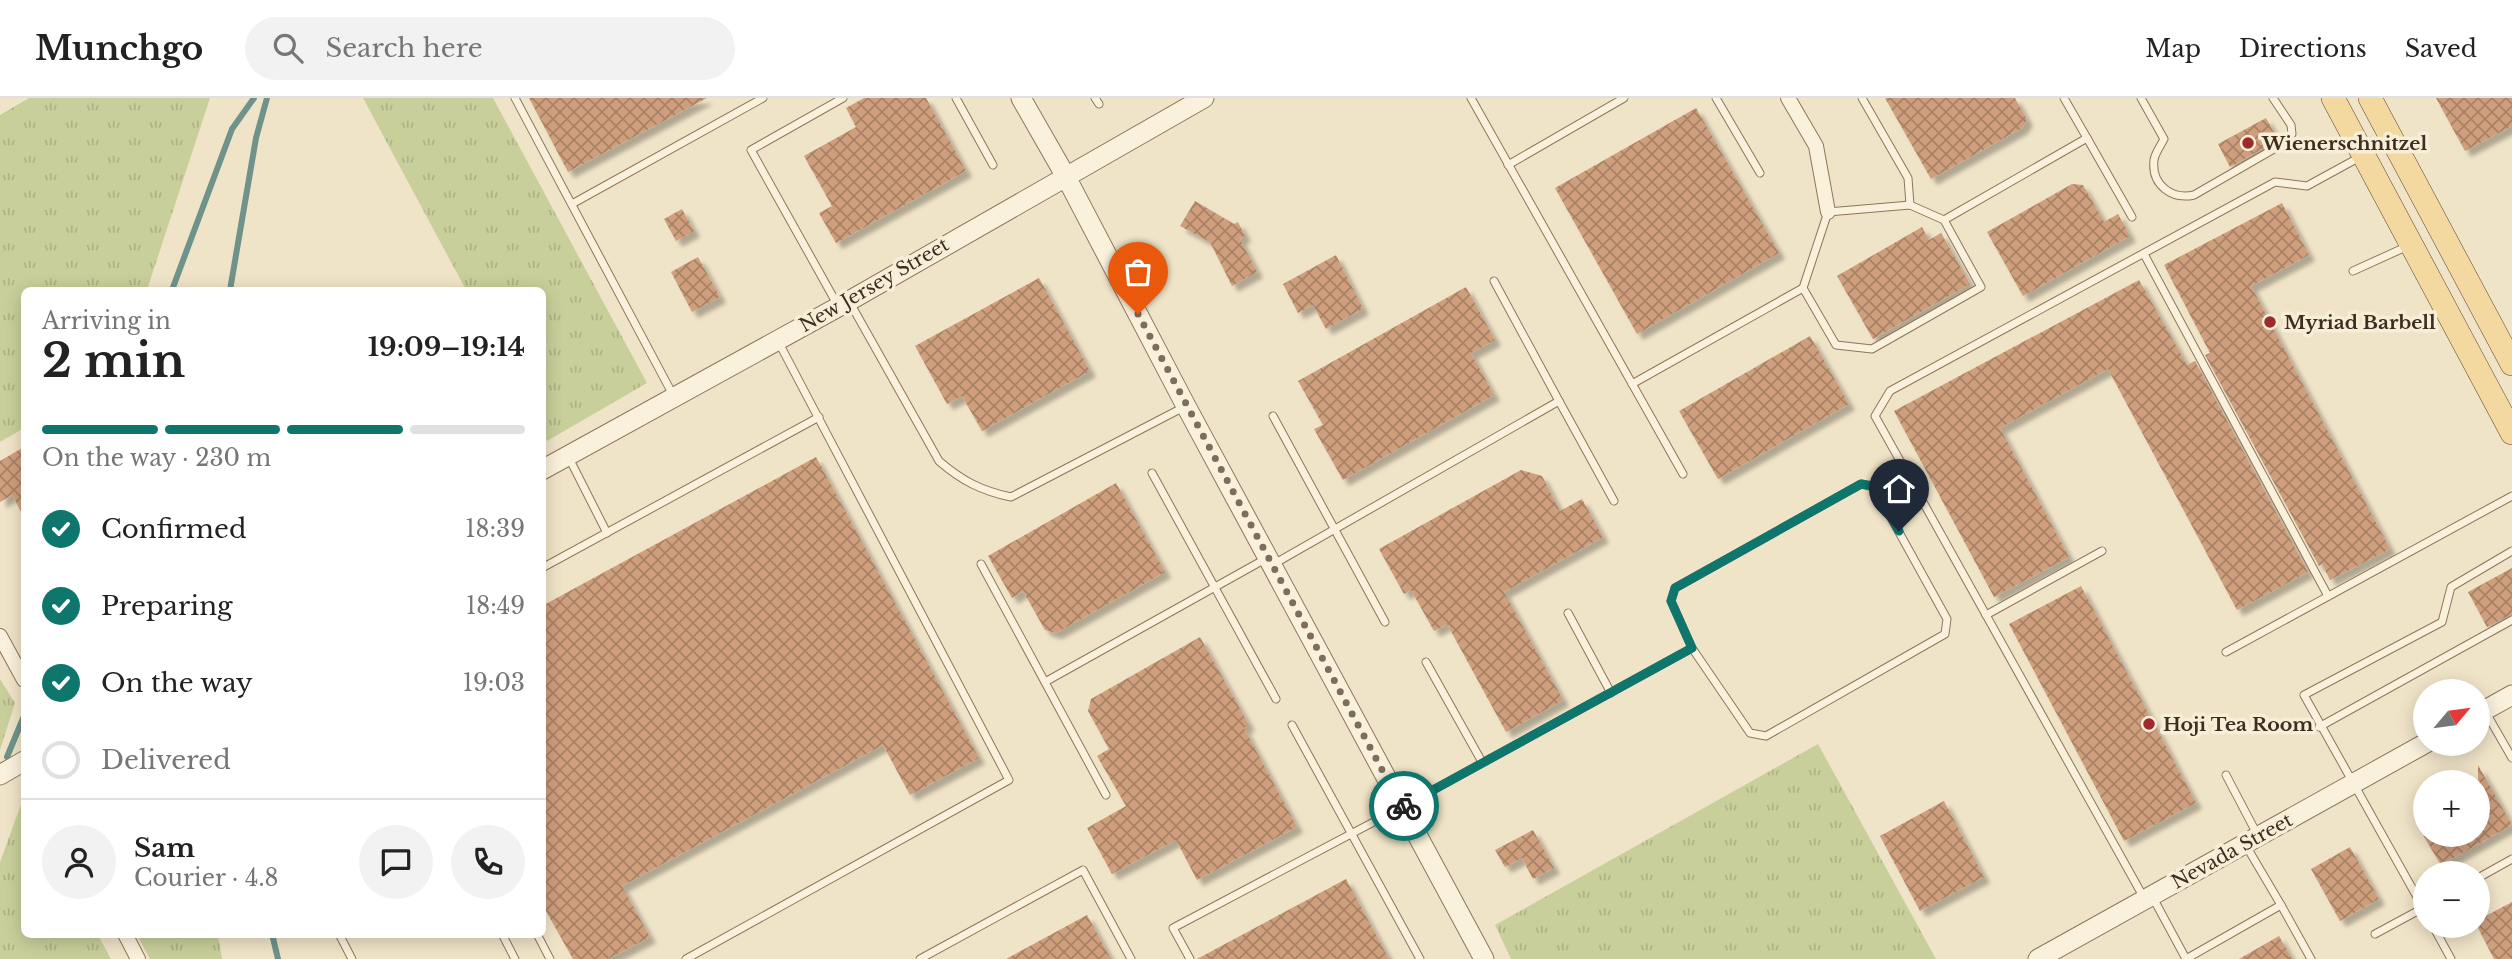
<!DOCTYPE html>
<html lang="en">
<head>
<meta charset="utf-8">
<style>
  body { margin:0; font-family:"Libre Baskerville",serif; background:#f2f2f2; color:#222; height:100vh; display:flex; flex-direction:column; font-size:26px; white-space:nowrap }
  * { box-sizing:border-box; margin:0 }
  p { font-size:23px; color:#767676 }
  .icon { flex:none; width:38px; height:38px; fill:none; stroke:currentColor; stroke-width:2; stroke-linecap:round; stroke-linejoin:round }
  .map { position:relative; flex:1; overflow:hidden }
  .details { position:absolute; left:21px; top:189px; width:525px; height:651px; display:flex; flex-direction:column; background:#fff; border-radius:10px; box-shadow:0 4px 18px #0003 }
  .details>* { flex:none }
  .needle { width:46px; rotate:61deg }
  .buttons { position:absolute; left:2413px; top:581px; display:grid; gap:14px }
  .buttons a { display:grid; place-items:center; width:77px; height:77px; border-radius:50%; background:#fff; box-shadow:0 4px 18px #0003; font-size:35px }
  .pin { position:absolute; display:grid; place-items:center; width:60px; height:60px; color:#fff; margin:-72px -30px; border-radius:50% 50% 50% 0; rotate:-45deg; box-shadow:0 0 7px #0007 }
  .pin .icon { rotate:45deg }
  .courier { position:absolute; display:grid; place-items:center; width:70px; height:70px; margin:-35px; border:5px solid #0f766e; border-radius:50%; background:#fff; color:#222; box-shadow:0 2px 9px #0007 }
  .headline em { font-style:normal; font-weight:700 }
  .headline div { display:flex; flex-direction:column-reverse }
  .headline { display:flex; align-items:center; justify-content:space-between; height:119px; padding:0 21px }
  h1 { font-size:46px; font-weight:700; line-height:52px }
  .bar { display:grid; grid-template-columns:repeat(4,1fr); gap:10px 7px; align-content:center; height:84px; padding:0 21px }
  .bar i { height:9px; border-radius:5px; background:#e0e0e0 }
  .bar .selected { background:#0f766e }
  .bar p { grid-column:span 4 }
  .line { display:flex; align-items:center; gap:18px; padding:0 21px; border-top:2px solid #e0e0e0 }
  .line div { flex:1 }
  .round { display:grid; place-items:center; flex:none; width:74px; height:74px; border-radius:37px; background:#f2f2f2 }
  ol { padding:0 21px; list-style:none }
  li { display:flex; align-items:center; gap:21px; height:77px }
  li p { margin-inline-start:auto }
  li .icon { padding:7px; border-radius:50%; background:#0f766e; color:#fff; stroke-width:4 }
  li:last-child { color:#767676 }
  li i { width:38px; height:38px; border:4px solid #e0e0e0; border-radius:50% }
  header { display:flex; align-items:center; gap:42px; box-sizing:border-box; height:98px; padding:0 35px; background:#fff; border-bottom:2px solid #e0e0e0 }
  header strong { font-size:33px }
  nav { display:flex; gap:38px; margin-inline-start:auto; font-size:24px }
  .search { width:490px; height:63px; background:#f2f2f2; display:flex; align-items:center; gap:18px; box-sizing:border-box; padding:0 24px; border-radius:38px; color:#767676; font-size:26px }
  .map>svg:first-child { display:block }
</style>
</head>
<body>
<header>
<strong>Munchgo</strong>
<div class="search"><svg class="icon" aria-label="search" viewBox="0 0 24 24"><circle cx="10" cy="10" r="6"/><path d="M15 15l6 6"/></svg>Search here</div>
<nav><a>Map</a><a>Directions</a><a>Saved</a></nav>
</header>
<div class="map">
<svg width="2512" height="861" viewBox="0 0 2512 861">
  <defs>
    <pattern id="grass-tufts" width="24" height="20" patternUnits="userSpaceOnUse" patternTransform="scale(1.75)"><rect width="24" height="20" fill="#c9cf9b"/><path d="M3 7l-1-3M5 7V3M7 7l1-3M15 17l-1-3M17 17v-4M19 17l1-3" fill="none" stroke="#aeb285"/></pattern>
    <pattern id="building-cross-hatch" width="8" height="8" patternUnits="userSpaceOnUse" patternTransform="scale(1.75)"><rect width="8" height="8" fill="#cf9f7d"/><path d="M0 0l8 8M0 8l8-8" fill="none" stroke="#a98266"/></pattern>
    <filter id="shadow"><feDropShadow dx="6" dy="6" stdDeviation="2" flood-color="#0004"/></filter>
  </defs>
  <rect width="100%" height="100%" fill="#f0e4c8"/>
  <g fill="url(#grass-tufts)">
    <path d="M29 0H210L147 192H24V330L0 344V17Z"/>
    <path d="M363 0H493L647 285 547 343 542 334V192H466Z"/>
    <path d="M0 581 15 605 0 652Z"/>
    <path d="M1818 646 1936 861H1511L1495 827Z"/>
    <path d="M23 701 24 836 98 837 111 861H0V764Z"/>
    <path d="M137 837H218L222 861H150Z"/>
  </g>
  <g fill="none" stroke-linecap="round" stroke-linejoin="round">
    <g stroke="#6f938a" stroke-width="6">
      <path d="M172 192 232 31 254 0"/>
      <path d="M230 192 256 40 267 0"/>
      <path d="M7 659 24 618"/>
      <path d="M272 836 278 861"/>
    </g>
  </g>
  <g fill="url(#building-cross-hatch)" filter="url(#shadow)">
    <path d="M529 0H707L568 74Z"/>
    <path d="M864 0H926L966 73 836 145 819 115 832 108 804 58 856 29 846 10Z"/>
    <path d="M1885 0H2015L2027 22 2022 30 1931 81Z"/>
    <path d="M2436 0H2512V28L2465 53Z"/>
    <path d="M1696 10 1779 155 1637 236 1555 90Z"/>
    <path d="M2266 20 2278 42 2230 69 2218 46Z"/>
    <path d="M2072 86 2083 87 2104 124 2118 116 2130 138 2023 198 1987 134Z"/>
    <path d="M1195 103 1234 126 1238 124 1245 138 1240 141 1257 174 1232 188 1210 144 1180 128Z"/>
    <path d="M2282 105 2309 157 2251 188 2390 451 2330 482 2322 466 2319 468 2205 257 2210 255 2164 167Z"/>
    <path d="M682 111 694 133 676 143 664 121Z"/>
    <path d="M1922 129 1929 142 1941 135 1970 186 1873 241 1837 178Z"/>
    <path d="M1336 157 1363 211 1326 231 1313 207 1298 215 1283 186Z"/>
    <path d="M698 159 720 199 692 214 671 174Z"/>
    <path d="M1039 180 1090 273 982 333 962 298 947 306 915 248Z"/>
    <path d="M2139 182 2187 267 2195 263 2308 474 2237 512 2108 271 2000 330 2069 459 1994 499 1894 313Z"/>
    <path d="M1466 189 1495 242 1471 255 1494 297 1343 382 1314 331 1323 327 1298 283Z"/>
    <path d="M1810 238 1849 306 1718 381 1679 313Z"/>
    <path d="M24 349V419L12 397 0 404V363Z"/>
    <path d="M816 359 979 660 910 697 883 647 622 788 650 839 608 861H573L542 806V508Z"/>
    <path d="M1521 372 1542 378 1560 413 1582 401 1603 439 1504 494 1563 602 1506 634 1447 526 1434 533 1411 492 1404 496 1379 451Z"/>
    <path d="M1116 385 1165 474 1056 535 1045 532 1023 493 1012 500 988 458Z"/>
    <path d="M2512 470V516L2487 529 2468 494Z"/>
    <path d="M2081 488 2196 705 2124 743 2009 526Z"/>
    <path d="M1200 539 1249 627 1244 630 1297 729 1197 782 1176 742 1112 776 1087 730 1126 708 1097 658 1109 651 1088 613 1091 601Z"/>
    <path d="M2478 667 2512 727 2441 767 2423 737H2478Z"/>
    <path d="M1944 703 1984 779 1920 813 1880 738Z"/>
    <path d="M1533 732 1554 770 1533 781 1522 760 1505 769 1495 752Z"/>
    <path d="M2350 749 2379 801 2340 823 2311 771Z"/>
    <path d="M1346 781 1389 861H1197Z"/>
    <path d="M2512 804V861H2494L2478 830V822Z"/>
    <path d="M1087 817 1111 861H1006Z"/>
    <path d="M2279 838 2292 861H2239Z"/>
  </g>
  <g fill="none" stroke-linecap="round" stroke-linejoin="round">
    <g stroke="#8d765c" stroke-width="9">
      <g id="service">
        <path d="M515 0 673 297"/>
        <path d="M956 0 993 67"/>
        <path d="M1095 0 1099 6"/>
        <path d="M1471 0 1683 376"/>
        <path d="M1716 0 1760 75"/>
        <path d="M1862 0 1908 80 1910 107"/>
        <path d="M2141 0 2164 41C2161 47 2155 55 2154 62 2151 87 2172 102 2194 97L2286 44 2292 36 2291 27 2273 0"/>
        <path d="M2087 40 2132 119"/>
        <path d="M1508 67 1624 0"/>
        <path d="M572 106 763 0"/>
        <path d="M2144 156 2328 498"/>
        <path d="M2353 173 2408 148"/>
        <path d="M1803 190 1836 247 1872 251 1981 189 1944 122"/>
        <path d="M849 203 939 363C962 383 982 393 1011 399L1184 309"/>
        <path d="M837 206 751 52 843 0"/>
        <path d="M1632 286 1803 190 1828 114 1910 107 1944 122 2087 40 2064 0"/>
        <path d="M1559 303 1614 403"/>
        <path d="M1273 318 1385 524"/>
        <path d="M568 358 607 435"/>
        <path d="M1152 375 1276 601"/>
        <path d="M981 466 1106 697"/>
        <path d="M1272 467 1559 303 1494 183"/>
        <path d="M542 470 819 319"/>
        <path d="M1568 515 1611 595"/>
        <path d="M1986 517 2102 453"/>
        <path d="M2226 554 2512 398"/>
        <path d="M1426 564 1482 664"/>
        <path d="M1045 584 1267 460"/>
        <path d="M2485 613 2512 660"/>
        <path d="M1292 627 1420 861"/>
        <path d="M2319 629 2512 522"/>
        <path d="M2226 677 2258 738"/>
        <path d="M2478 780 2512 761"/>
        <path d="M2152 798 2186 861 2281 807 2245 746"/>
        <path d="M2144 800 1875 318 1890 293 2275 84 2307 88 2360 59"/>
        <path d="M2281 807 2311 861"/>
        <path d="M2426 815 2304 597 2442 524 2451 489 2512 453"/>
        <path d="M2433 828 2451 861"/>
        <path d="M339 836 352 861"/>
        <path d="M502 836 515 861"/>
        <path d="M537 836 550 861"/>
        <path d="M2375 836 2425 809"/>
        <path d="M686 861 1009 682 779 245"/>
        <path d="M920 861 1083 772 1131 861"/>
        <path d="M1190 861 1173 830 1402 709 1692 550 1671 503 1675 490 1861 386 1874 389 1947 521 1945 536 1766 638 1750 635 1692 550"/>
      </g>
    </g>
    <g stroke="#8d765c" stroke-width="16">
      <g id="minor">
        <path d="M1788 0 1816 48 1828 114"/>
        <path d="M0 538 24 582"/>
        <path d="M125 836 138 861"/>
      </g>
    </g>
    <g stroke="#8d765c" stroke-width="21">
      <g id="tertiary">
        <path d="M1021 0 1065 77 1186 308 1484 861"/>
        <path d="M542 372 849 203 1204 0"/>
        <path d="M2478 616 2512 597"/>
        <path d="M0 677 24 663"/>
        <path d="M2038 861 2426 645"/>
      </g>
    </g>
    <g stroke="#5b4430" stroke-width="24">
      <g id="primary">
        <path d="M2333 0 2512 335"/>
        <path d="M2370 0 2512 266"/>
      </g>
    </g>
    <use href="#service" stroke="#faf1dc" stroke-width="7"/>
    <use href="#minor" stroke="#faf1dc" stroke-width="14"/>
    <use href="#tertiary" stroke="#faf1dc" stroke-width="19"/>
    <use href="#primary" stroke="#f3d9a0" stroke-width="23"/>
  </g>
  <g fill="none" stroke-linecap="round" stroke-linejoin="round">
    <path stroke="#7c6e5b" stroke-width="7" stroke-dasharray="0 12.6" d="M1138 216 1402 709 1404 708"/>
    <path stroke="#0f766e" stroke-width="9" d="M1404 708 1692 550 1671 503 1675 490 1861 386 1874 388 1899 433"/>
  </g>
  <g fill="#9e2a2b" stroke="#f7eed8" stroke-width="2.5">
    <circle cx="2248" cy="45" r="7"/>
    <circle cx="2270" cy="224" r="7"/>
    <circle cx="2149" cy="626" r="7"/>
  </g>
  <g text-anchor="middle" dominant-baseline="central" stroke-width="7" stroke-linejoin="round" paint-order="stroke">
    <g font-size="19" font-weight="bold" fill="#3d2e20" stroke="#f7eed8" text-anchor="start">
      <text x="2262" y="45">Wienerschnitzel</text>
      <text x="2284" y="224">Myriad Barbell</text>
      <text x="2163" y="626">Hoji Tea Room</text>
    </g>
    <g font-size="19" fill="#3d2e20" stroke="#f7eed8">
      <text transform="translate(874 187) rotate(-30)">New Jersey Street</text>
      <text transform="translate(2232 753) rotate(-29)">Nevada Street</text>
    </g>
  </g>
</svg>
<div class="buttons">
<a><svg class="needle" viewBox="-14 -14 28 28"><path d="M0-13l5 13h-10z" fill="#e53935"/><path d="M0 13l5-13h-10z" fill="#767676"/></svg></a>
<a>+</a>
<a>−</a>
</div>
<div class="pin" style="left:1138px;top:216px;background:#ea580c"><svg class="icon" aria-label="bag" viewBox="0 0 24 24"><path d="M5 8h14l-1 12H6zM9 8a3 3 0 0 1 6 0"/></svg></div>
<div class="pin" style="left:1899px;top:433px;background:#1f2937"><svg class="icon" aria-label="home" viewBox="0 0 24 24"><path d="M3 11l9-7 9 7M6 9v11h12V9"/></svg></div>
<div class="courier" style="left:1404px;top:708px"><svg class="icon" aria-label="bike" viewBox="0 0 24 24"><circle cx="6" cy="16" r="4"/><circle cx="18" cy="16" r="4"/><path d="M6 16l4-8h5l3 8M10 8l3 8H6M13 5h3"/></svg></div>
<section class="details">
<div class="headline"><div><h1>2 min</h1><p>Arriving in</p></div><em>19:09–19:14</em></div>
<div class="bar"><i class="selected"></i><i class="selected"></i><i class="selected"></i><i></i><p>On the way · 230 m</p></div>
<ol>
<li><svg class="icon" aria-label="check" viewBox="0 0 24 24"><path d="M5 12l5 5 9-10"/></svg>Confirmed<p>18:39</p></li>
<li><svg class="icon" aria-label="check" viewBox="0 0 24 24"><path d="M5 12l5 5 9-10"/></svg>Preparing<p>18:49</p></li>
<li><svg class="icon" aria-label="check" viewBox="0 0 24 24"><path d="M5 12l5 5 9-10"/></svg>On the way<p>19:03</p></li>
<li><i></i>Delivered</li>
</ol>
<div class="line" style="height:126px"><a class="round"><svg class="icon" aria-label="person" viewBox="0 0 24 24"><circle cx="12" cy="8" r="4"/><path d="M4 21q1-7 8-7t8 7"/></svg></a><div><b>Sam</b><p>Courier · 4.8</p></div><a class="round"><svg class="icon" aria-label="chat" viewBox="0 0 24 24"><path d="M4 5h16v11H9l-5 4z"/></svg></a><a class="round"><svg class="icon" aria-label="phone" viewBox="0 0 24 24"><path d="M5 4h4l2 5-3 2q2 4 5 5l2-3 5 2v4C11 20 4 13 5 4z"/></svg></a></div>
</section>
</div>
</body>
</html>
